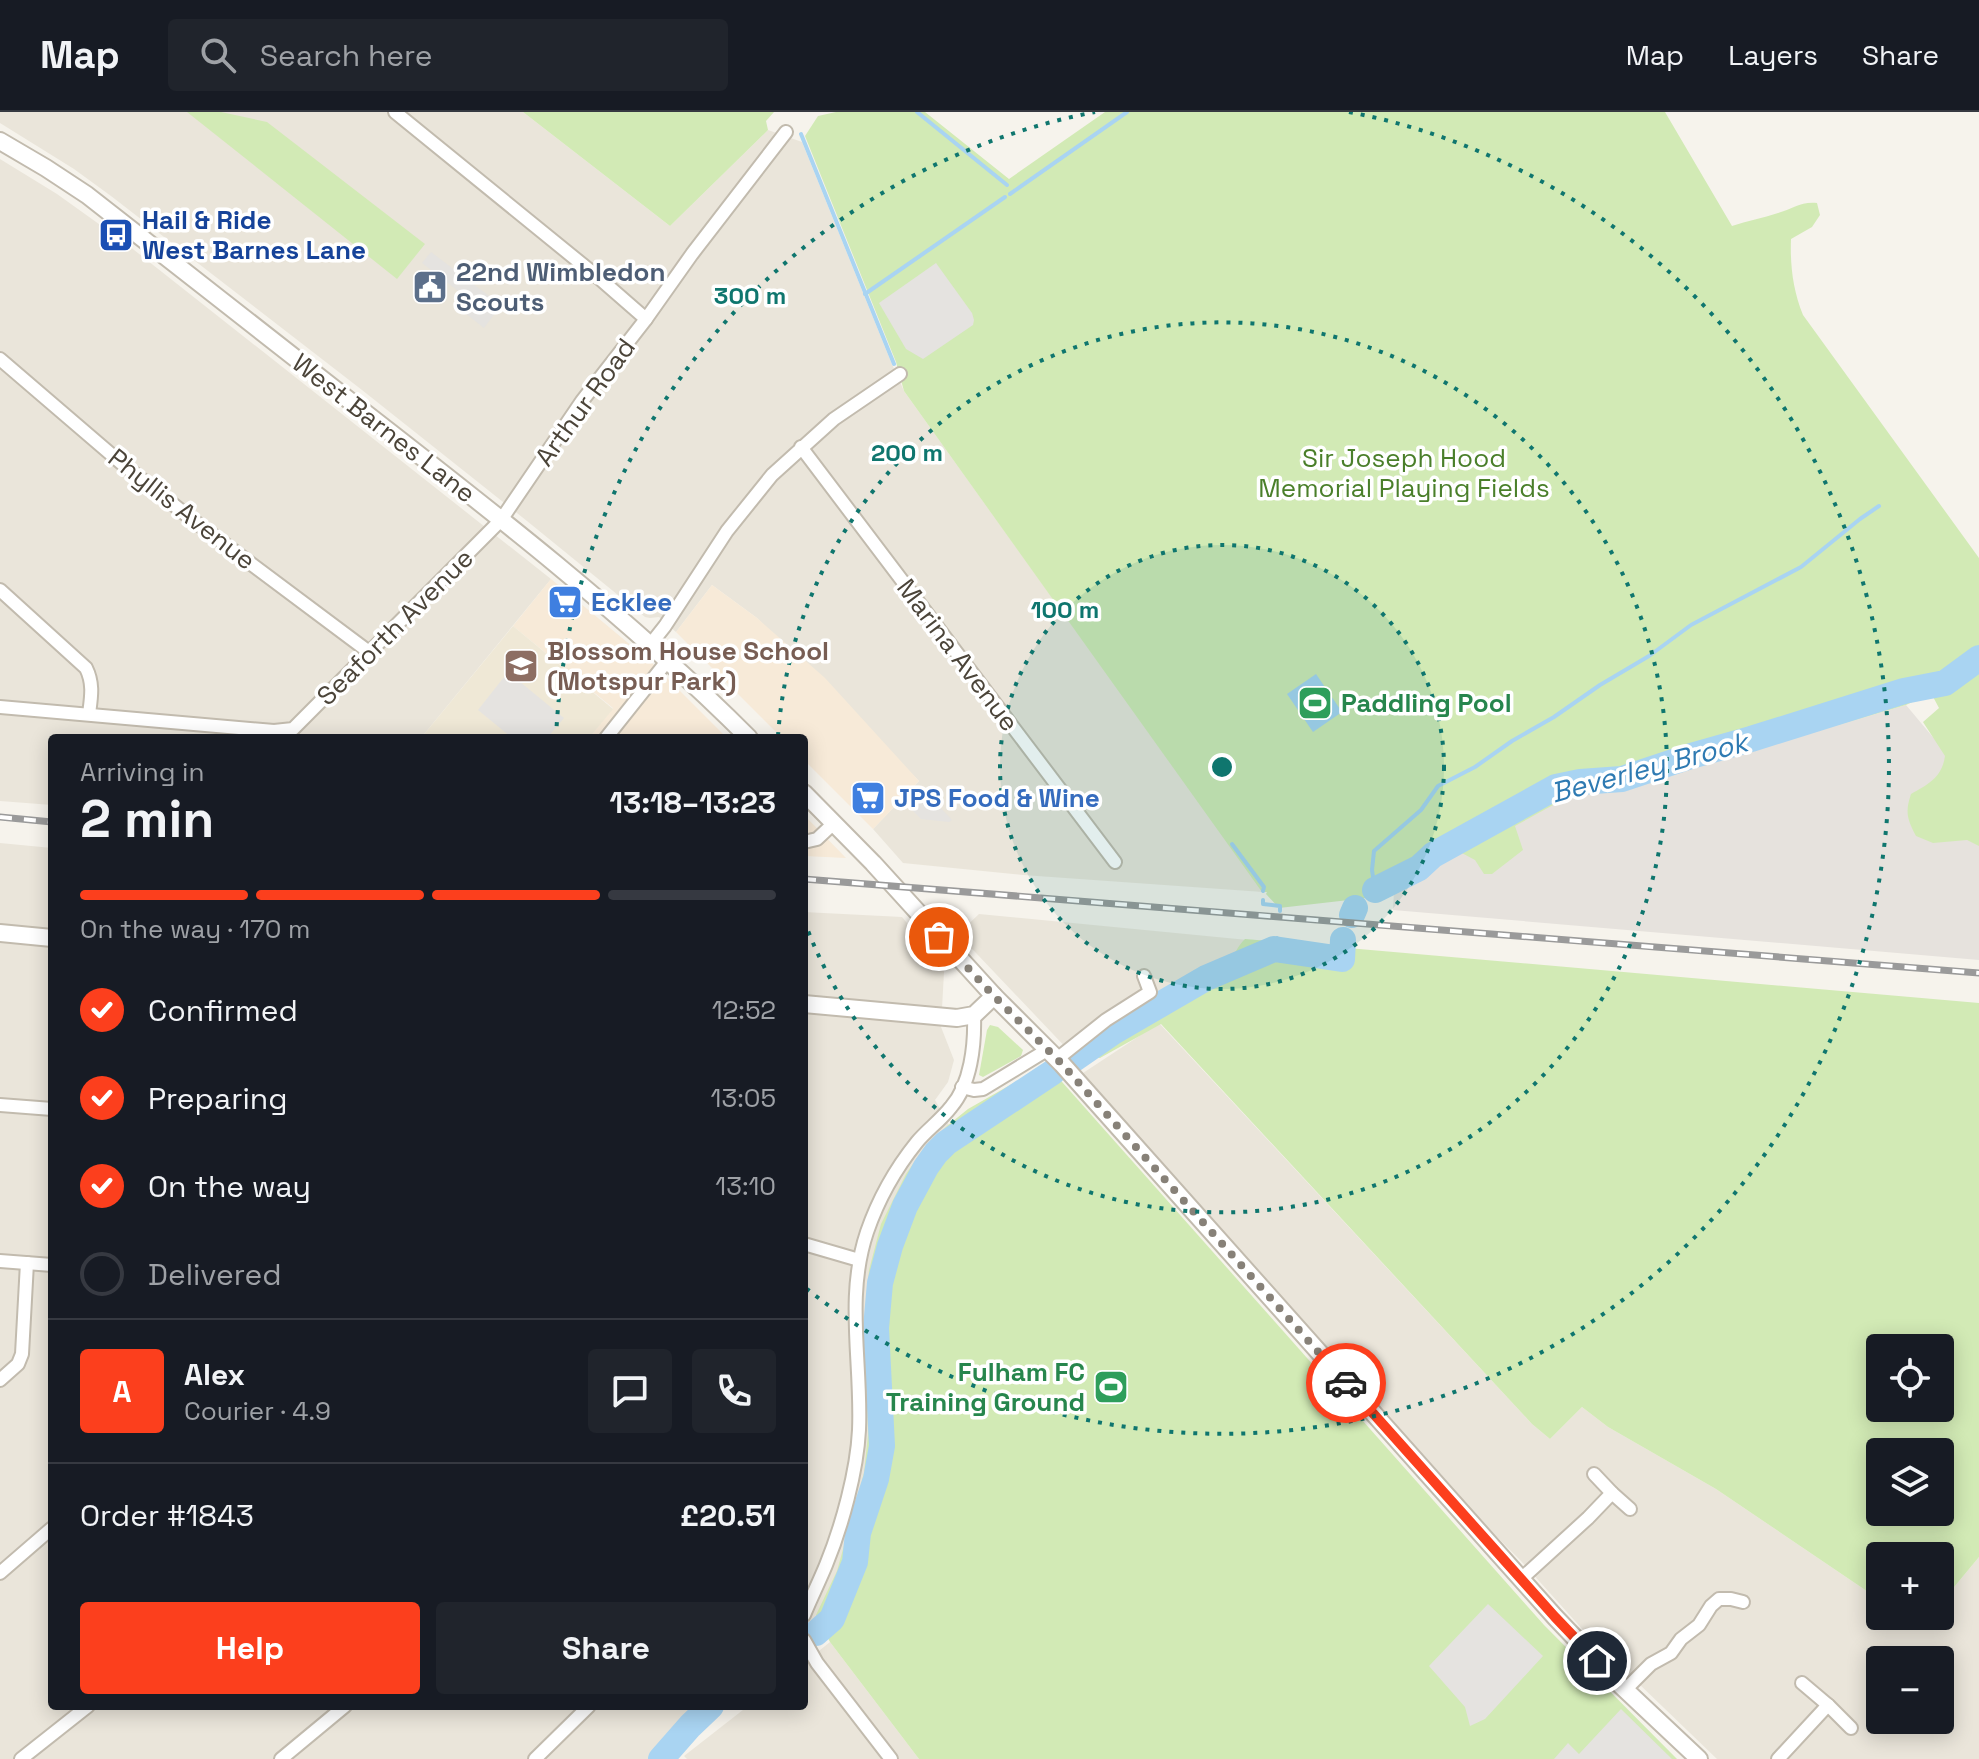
<!DOCTYPE html>
<html lang="en">
<head>
<meta charset="utf-8">
<style>
  body { margin:0; font-family:"Space Grotesk",sans-serif; background:#20242c; color:#f1f3f6; height:100vh; display:flex; flex-direction:column; font-size:30px; white-space:nowrap }
  * { box-sizing:border-box; margin:0 }
  p { font-size:26px; color:#9ea1a6 }
  .icon { flex:none; width:44px; height:44px; fill:none; stroke:currentColor; stroke-width:2; stroke-linecap:round; stroke-linejoin:round }
  .map { position:relative; flex:1; overflow:hidden }
  .side { position:absolute; left:48px; top:622px; width:760px; height:976px; display:flex; flex-direction:column; background:#171b24; border-radius:8px; box-shadow:0 4px 20px #0003 }
  .side>* { flex:none }
  .tools { position:absolute; left:1866px; top:1222px; display:grid; gap:16px }
  .tools a { display:grid; place-items:center; width:88px; height:88px; border-radius:8px; background:#171b24; box-shadow:0 4px 20px #0003; font-size:40px }
  .pin { position:absolute; display:grid; place-items:center; width:68px; height:68px; color:#fff; margin:-34px; border:4px solid #fff; border-radius:50%; box-shadow:0 2px 8px #0007 }
  .courier { position:absolute; display:grid; place-items:center; width:80px; height:80px; margin:-40px; border:6px solid #fc3f1d; border-radius:50%; background:#fff; color:#222; box-shadow:0 2px 10px #0007 }
  .overview em { font-style:normal; font-weight:600 }
  .overview div { display:flex; flex-direction:column-reverse }
  .overview { display:flex; align-items:center; justify-content:space-between; height:136px; padding:0 32px }
  h1 { font-size:52px; font-weight:600; line-height:60px }
  .bar { display:grid; grid-template-columns:repeat(4,1fr); gap:12px 8px; align-content:center; height:96px; padding:0 32px }
  .bar i { height:10px; border-radius:6px; background:#363941 }
  .bar .active { background:#fc3f1d }
  .bar p { grid-column:span 4 }
  .line { display:flex; align-items:center; gap:20px; padding:0 32px; border-top:2px solid #363941 }
  .line div { flex:1 }
  .round { display:grid; place-items:center; flex:none; width:84px; height:84px; border-radius:8px; background:#20242c }
  ol { padding:0 32px; list-style:none }
  li { display:flex; align-items:center; gap:24px; height:88px }
  li p { margin-inline-start:auto }
  li .icon { padding:8px; border-radius:50%; background:#fc3f1d; color:#fff; stroke-width:4 }
  li:last-child { color:#9ea1a6 }
  li i { width:44px; height:44px; border:4px solid #363941; border-radius:50% }
  .cta { display:flex; gap:16px; margin-top:auto; padding:16px 32px }
  .cta a { flex:1; height:92px; border-radius:8px; background:#fc3f1d; color:#fff; font-size:32px; font-weight:600; line-height:92px; text-align:center }
  .cta a+a { background:#20242c; color:#f1f3f6 }
  header { display:flex; align-items:center; gap:48px; box-sizing:border-box; height:112px; padding:0 40px; background:#171b24; border-bottom:2px solid #363941 }
  header strong { font-size:38px }
  nav { display:flex; gap:44px; margin-inline-start:auto; font-size:28px }
  .search { width:560px; height:72px; background:#20242c; display:flex; align-items:center; gap:20px; box-sizing:border-box; padding:0 28px; border-radius:8px; color:#9ea1a6; font-size:30px }
  .map>svg:first-child { display:block }
</style>
</head>
<body>
<header>
<strong>Map</strong>
<div class="search"><svg class="icon" aria-label="search" viewBox="0 0 24 24"><circle cx="10" cy="10" r="6"/><path d="M15 15l6 6"/></svg>Search here</div>
<nav><a>Map</a><a>Layers</a><a>Share</a></nav>
</header>
<div class="map">
<svg width="1979" height="1647" viewBox="0 0 1979 1647">
  <rect width="100%" height="100%" fill="#f6f3ec"/>
  <g fill="#eae5da" fill-rule="evenodd">
    <path d="M0 0H523L670 114 768 18 802 30 891 250 904 279 1263 780 1023 763 903 751 873 717 919 669 757 506 712 473 676 520 659 505 650 506 645 505 527 409 362 278 111 84 74 57 0 11Z"/>
    <path d="M0 47 57 82 124 130 551 467 421 626H52V693L0 689Z"/>
    <path d="M0 731 52 736V1594H703L653 1647H0Z"/>
    <path d="M804 800 902 805 941 852 944 860 941 915 954 948 948 970 935 988 949 1013 869 1323 865 1360 839 1460 818 1504 804 1517Z"/>
    <path d="M979 802 1258 829 1257 838 1110 917 1072 942 958 822Z"/>
    <path d="M1159 911 1532 1312 1550 1327 1582 1295 1608 1315 1716 1377 1880 1488V1504H1940V1492L1979 1445V1647H1717L1584 1519 1521 1449 1465 1393 1083 961ZM1880 1548H1940V1608H1880Z"/>
    <path d="M830 1530 919 1647H687L684 1644 748 1594H804V1551Z"/>
  </g>
  <g fill="#f7ead8">
    <path d="M551 467 651 550 727 626H589L613 596 513 514Z"/>
    <path d="M712 473 757 506 825 566 919 669 873 717 804 648V626H782L676 520Z"/>
    <path d="M804 703 846 746 804 744Z"/>
  </g>
  <path fill="#e6e2dd" d="M1906 593 1952 648 1979 712V848L1393 798 1394 779 1515 703 1564 687 1719 648Z"/>
  <path fill="#efe8d6" d="M513 514 613 597 589 626H421Z"/>
  <g fill="#d2eab5" fill-rule="evenodd">
    <path d="M187 0H221L267 10 425 132 397 167Z"/>
    <path d="M523 0H774L766 9 768 18 670 114Z"/>
    <path d="M836 0H925L1009 67 1105 0H1665L1732 114C1747 109 1763 106 1778 101 1792 97 1802 89 1817 91L1820 103 1812 115 1791 127C1790 154 1793 178 1803 203L1979 446V734L1967 728 1933 731 1916 724C1907 707 1905 700 1911 682 1929 672 1942 665 1945 644L1923 610 1939 596 1931 581 1906 593 1719 648 1564 687 1515 714 1523 738 1492 762H1484L1475 748 1460 740 1395 780 1375 785 1279 796 1266 782 1267 780H1262L904 279 896 250 805 24 818 4Z"/>
    <path d="M1245 827 1979 891V1445L1940 1492V1444H1880V1488L1716 1377 1608 1315 1582 1295 1550 1327 1532 1312 1161 912 1100 946 1095 945 1087 934 1088 930 1109 915 1228 850C1235 843 1238 833 1245 827ZM1880 1236H1940V1296H1880ZM1880 1340H1940V1400H1880Z"/>
    <path d="M990 913 998 915 1023 938 1021 944 983 965 979 963 987 918Z"/>
    <path d="M1045 953H1047L1544 1513 1677 1647H919L830 1530 816 1503 837 1459 864 1361 868 1323 865 1203 869 1158 881 1112 906 1062 924 1036 947 1014 968 997Z"/>
  </g>
  <g fill="#e5e3e0">
    <path d="M431 140 501 193 484 216 455 193 462 182 422 151Z"/>
    <path d="M936 151 972 201 974 208 973 213 923 247 906 237 879 191Z"/>
    <path d="M508 560 564 606 547 626H512L478 598Z"/>
    <path d="M920 674 952 708 949 710 921 707 904 690Z"/>
    <path d="M1488 1492 1543 1544 1485 1607 1470 1614 1465 1595 1429 1554Z"/>
    <path d="M1621 1597 1672 1647H1554L1568 1631 1579 1642Z"/>
  </g>
  <path fill="#a9d4f2" d="M1316 562 1342 600 1313 620 1287 582Z"/>
  <g fill="none" stroke-linecap="round" stroke-linejoin="round">
    <g stroke="#a9d4f2" stroke-width="4">
      <path d="M917 0 1007 73"/>
      <path d="M801 22 894 252"/>
      <path d="M1010 82 1127 0"/>
      <path d="M865 182 1005 85"/>
      <path d="M1232 732 1264 775 1263 779"/>
      <path d="M1375 778 1372 758 1374 739 1421 698 1438 674 1475 655 1512 629 1554 605 1600 573 1649 544 1691 513 1801 455 1860 407 1879 394"/>
      <path d="M1263 788V792L1280 794V799"/>
      <path d="M1276 837 1277 826"/>
    </g>
    <g stroke="#a9d4f2" stroke-width="26">
      <path d="M1375 778 1419 756 1433 743 1556 675 1580 670 1622 667 1691 644 1751 627 1904 579 1945 571 1979 546"/>
      <path d="M1352 803 1355 796"/>
      <path d="M1074 947 1113 920 1206 866 1274 837 1342 847 1343 828"/>
      <path d="M816 1521 832 1507 855 1450 858 1421 876 1367 882 1334 876 1216 880 1171 890 1134 905 1094 926 1055 936 1041 946 1031 1053 960"/>
      <path d="M661 1647 690 1614 711 1594"/>
    </g>
    <g stroke="#c2bbae" stroke-width="16">
      <g id="minor">
        <path d="M395 0 599 166 646 207"/>
        <path d="M0 247 120 350 194 409 369 540"/>
        <path d="M801 335 1115 750"/>
        <path d="M0 478 86 556C94 572 91 586 89 602"/>
        <path d="M650 533 665 514 727 419 772 363 834 307 900 262"/>
        <path d="M0 595 274 619 293 617 501 408 582 289 646 207 692 142 786 20"/>
        <path d="M606 626 668 548"/>
        <path d="M804 730 817 727 834 711"/>
        <path d="M1057 947 1106 908 1150 880 1144 864"/>
        <path d="M962 975 974 978 983 977 1047 938"/>
        <path d="M0 993 52 997"/>
        <path d="M804 1132 859 1148"/>
        <path d="M0 1149 52 1153"/>
        <path d="M0 1268 18 1252 22 1242 27 1151"/>
        <path d="M1612 1381 1630 1397"/>
        <path d="M0 1461 52 1416"/>
        <path d="M1521 1467 1588 1406 1612 1381 1594 1362"/>
        <path d="M804 1503C811 1486 819 1470 826 1453 842 1414 857 1359 859 1318 862 1251 845 1185 867 1120 878 1088 896 1056 917 1030 927 1018 941 1008 951 995 971 972 975 933 974 903"/>
        <path d="M804 1528 817 1551 891 1647"/>
        <path d="M1802 1571 1828 1593 1851 1616"/>
        <path d="M1625 1578 1651 1552 1671 1541 1681 1527 1699 1513 1711 1494 1719 1487H1731L1743 1490"/>
        <path d="M21 1647 88 1594"/>
        <path d="M281 1647 345 1594"/>
        <path d="M535 1647 589 1594"/>
        <path d="M1778 1647 1828 1593"/>
      </g>
    </g>
    <g stroke="#c2bbae" stroke-width="20">
      <g id="tertiary">
        <path d="M0 29 46 56 87 83C175 151 262 221 350 289 488 396 626 503 749 626"/>
        <path d="M804 681 873 751 994 884 1062 952 1555 1505 1616 1569 1699 1647"/>
        <path d="M0 821 52 826"/>
        <path d="M804 892 957 906 974 903 994 884"/>
      </g>
    </g>
    <use href="#minor" stroke="#fff" stroke-width="12"/>
    <use href="#tertiary" stroke="#fff" stroke-width="16"/>
    <g stroke="#9a9a9a" stroke-width="7">
      <g id="rail">
        <path d="M0 705 52 710"/>
        <path d="M804 767 1979 861"/>
      </g>
    </g>
    <use href="#rail" stroke="#fff" stroke-width="4" stroke-dasharray="12" stroke-linecap="butt"/>
  </g>
  <g fill="none" stroke-linecap="round" stroke-linejoin="round">
    <path stroke="#878178" stroke-width="8" stroke-dasharray="0 14.4" d="M939 825 994 884 1062 952 1346 1271"/>
    <path stroke="#fc3f1d" stroke-width="10" d="M1346 1271 1555 1505 1597 1549"/>
  </g>
  <circle cx="1222" cy="655" r="222" fill="#0f766e" fill-opacity=".12"/>
  <g fill="none" stroke="#0f766e" stroke-width="4" stroke-dasharray="4 8">
    <circle cx="1222" cy="655" r="222"/>
    <path d="M778 624A445 445 0 1 1 805 811"/>
    <path d="M556 626A667 667 0 0 1 1095 0M1349 0A667 667 0 1 1 807 1177"/>
  </g>
  <defs>
    <g id="bus-square" transform="scale(1.8)"><rect x="-9" y="-9" width="18" height="18" rx="4" fill="#1a4fb4" stroke="#fff"/><path d="M-5-6H5V4H4V6H2V4H-2V6H-4V4H-5ZM-3.5-4V0h7V-4ZM-3.5 1.2v1.5H-2V1.2ZM2 1.2v1.5H3.5V1.2Z" fill="#fff"/></g>
    <g id="civic-square" transform="scale(1.8)"><rect x="-9" y="-9" width="18" height="18" rx="4" fill="#5c6f8a" stroke="#fff"/><path d="M-.6-6.5H3V-4.5H.6V-3L4-1V1h2V6H-6V1h2V-1L-.6-3ZM-1.2 2.5V6h2.4V2.5Z" fill="#fff"/></g>
    <g id="supermarket-square" transform="scale(1.8)"><rect x="-9" y="-9" width="18" height="18" rx="4" fill="#3f7fe0" stroke="#fff"/><path d="M-6-5.5h2.5l.6 2H6L4.5 2H-2.5L-4.4-4H-6ZM-1.5 3.2a1.3 1.3 0 1 0 .1 0ZM3 3.2a1.3 1.3 0 1 0 .1 0Z" fill="#fff"/></g>
    <g id="school-square" transform="scale(1.8)"><rect x="-9" y="-9" width="18" height="18" rx="4" fill="#8d6e63" stroke="#fff"/><path d="M0-5L7-2L0 1L-7-2ZM-4 1L0 2.5L4 1V4Q0 6-4 4Z" fill="#fff"/></g>
    <g id="stadium-square" transform="scale(1.8)"><rect x="-9" y="-9" width="18" height="18" rx="4" fill="#2e9e5b" stroke="#fff"/><path d="M0-5a6.5 5 0 1 0 0 10a6.5 5 0 1 0 0-10ZM-3.5-1.8h7v3.6h-7Z" fill="#fff"/></g>
  </defs>
  <g fill-rule="evenodd">
    <use href="#bus-square" x="116" y="123"/>
    <use href="#civic-square" x="430" y="175"/>
    <use href="#supermarket-square" x="565" y="490"/>
    <use href="#school-square" x="521" y="554"/>
    <use href="#stadium-square" x="1315" y="591"/>
    <use href="#supermarket-square" x="868" y="686"/>
    <use href="#stadium-square" x="1111" y="1275"/>
  </g>
  <g text-anchor="middle" dominant-baseline="central" stroke-width="7" stroke-linejoin="round" paint-order="stroke">
    <g font-size="26" font-weight="bold" fill="#164399" stroke="#fff" text-anchor="start">
      <text x="142" y="108">Hail &amp; Ride<tspan x="142" dy="30">West Barnes Lane</tspan></text>
    </g>
    <g font-size="26" font-weight="bold" fill="#4e5e75" stroke="#fff" text-anchor="start">
      <text x="456" y="160">22nd Wimbledon<tspan x="456" dy="30">Scouts</tspan></text>
    </g>
    <g font-size="26" fill="#4b4439" stroke="#fff">
      <text transform="translate(585 290) rotate(-54)">Arthur Road</text>
      <text transform="translate(384 316) rotate(38)">West Barnes Lane</text>
      <text transform="translate(182 397) rotate(38)">Phyllis Avenue</text>
      <text transform="translate(395 515) rotate(-45)">Seaforth Avenue</text>
      <text transform="translate(958 543) rotate(53)">Marina Avenue</text>
    </g>
    <g font-size="26" fill="#4a7f2a" stroke="#fff">
      <text x="1404" y="346">Sir Joseph Hood<tspan x="1404" dy="30">Memorial Playing Fields</tspan></text>
    </g>
    <g font-size="26" font-weight="bold" fill="#366cbe" stroke="#fff" text-anchor="start">
      <text x="591" y="490">Ecklee</text>
      <text x="894" y="686">JPS Food &amp; Wine</text>
    </g>
    <g font-size="26" font-weight="bold" fill="#785e54" stroke="#fff" text-anchor="start">
      <text x="547" y="539">Blossom House School<tspan x="547" dy="30">(Motspur Park)</tspan></text>
    </g>
    <g font-size="26" font-weight="bold" fill="#27864d" stroke="#fff" text-anchor="start">
      <text x="1341" y="591">Paddling Pool</text>
      <text x="1085" y="1260" text-anchor="end">Fulham FC<tspan x="1085" dy="30">Training Ground</tspan></text>
    </g>
    <g font-size="28" font-style="italic" fill="#2e7ab2" stroke="#fff">
      <text transform="translate(1649 655) rotate(-15)">Beverley Brook</text>
    </g>
  </g>
  <circle cx="1222" cy="655" r="12" fill="#0f766e" stroke="#fff" stroke-width="4"/>
  <g font-size="24" text-anchor="middle" font-weight="bold" fill="#0f766e" stroke="#fff" stroke-width="7" stroke-linejoin="round" paint-order="stroke">
    <text x="750" y="192">300 m</text>
    <text x="907" y="349">200 m</text>
    <text x="1065" y="506">100 m</text>
  </g>
</svg>
<div class="tools">
<a><svg class="icon" aria-label="locate" viewBox="0 0 24 24"><circle cx="12" cy="12" r="6"/><path d="M12 2v4M12 18v4M2 12h4M18 12h4"/></svg></a>
<a><svg class="icon" aria-label="layers" viewBox="0 0 24 24"><path d="M12 4l9 5-9 5-9-5zM3 14l9 5 9-5"/></svg></a>
<a>+</a>
<a>−</a>
</div>
<div class="pin" style="left:939px;top:825px;background:#ea580c"><svg class="icon" aria-label="bag" viewBox="0 0 24 24"><path d="M5 8h14l-1 12H6zM9 8a3 3 0 0 1 6 0"/></svg></div>
<div class="pin" style="left:1597px;top:1549px;background:#1f2937"><svg class="icon" aria-label="home" viewBox="0 0 24 24"><path d="M3 11l9-7 9 7M6 9v11h12V9"/></svg></div>
<div class="courier" style="left:1346px;top:1271px"><svg class="icon" aria-label="car" viewBox="0 0 24 24"><path d="M5 17H2v-5l4-1 3-4h7l3 4 3 1v5h-3M9 17h6M6 11h13"/><circle cx="7" cy="17" r="2"/><circle cx="17" cy="17" r="2"/></svg></div>
<section class="side">
<div class="overview"><div><h1>2 min</h1><p>Arriving in</p></div><em>13:18–13:23</em></div>
<div class="bar"><i class="active"></i><i class="active"></i><i class="active"></i><i></i><p>On the way · 170 m</p></div>
<ol>
<li><svg class="icon" aria-label="check" viewBox="0 0 24 24"><path d="M5 12l5 5 9-10"/></svg>Confirmed<p>12:52</p></li>
<li><svg class="icon" aria-label="check" viewBox="0 0 24 24"><path d="M5 12l5 5 9-10"/></svg>Preparing<p>13:05</p></li>
<li><svg class="icon" aria-label="check" viewBox="0 0 24 24"><path d="M5 12l5 5 9-10"/></svg>On the way<p>13:10</p></li>
<li><i></i>Delivered</li>
</ol>
<div class="line" style="height:144px"><b class="round" style="background:#fc3f1d;color:#fff">A</b><div><b>Alex</b><p>Courier · 4.9</p></div><a class="round"><svg class="icon" aria-label="chat" viewBox="0 0 24 24"><path d="M4 5h16v11H9l-5 4z"/></svg></a><a class="round"><svg class="icon" aria-label="phone" viewBox="0 0 24 24"><path d="M5 4h4l2 5-3 2q2 4 5 5l2-3 5 2v4C11 20 4 13 5 4z"/></svg></a></div>
<div class="line" style="height:104px"><div>Order #1843</div><b>£20.51</b></div>
<div class="cta"><a>Help</a><a>Share</a></div>
</section>
</div>
</body>
</html>
